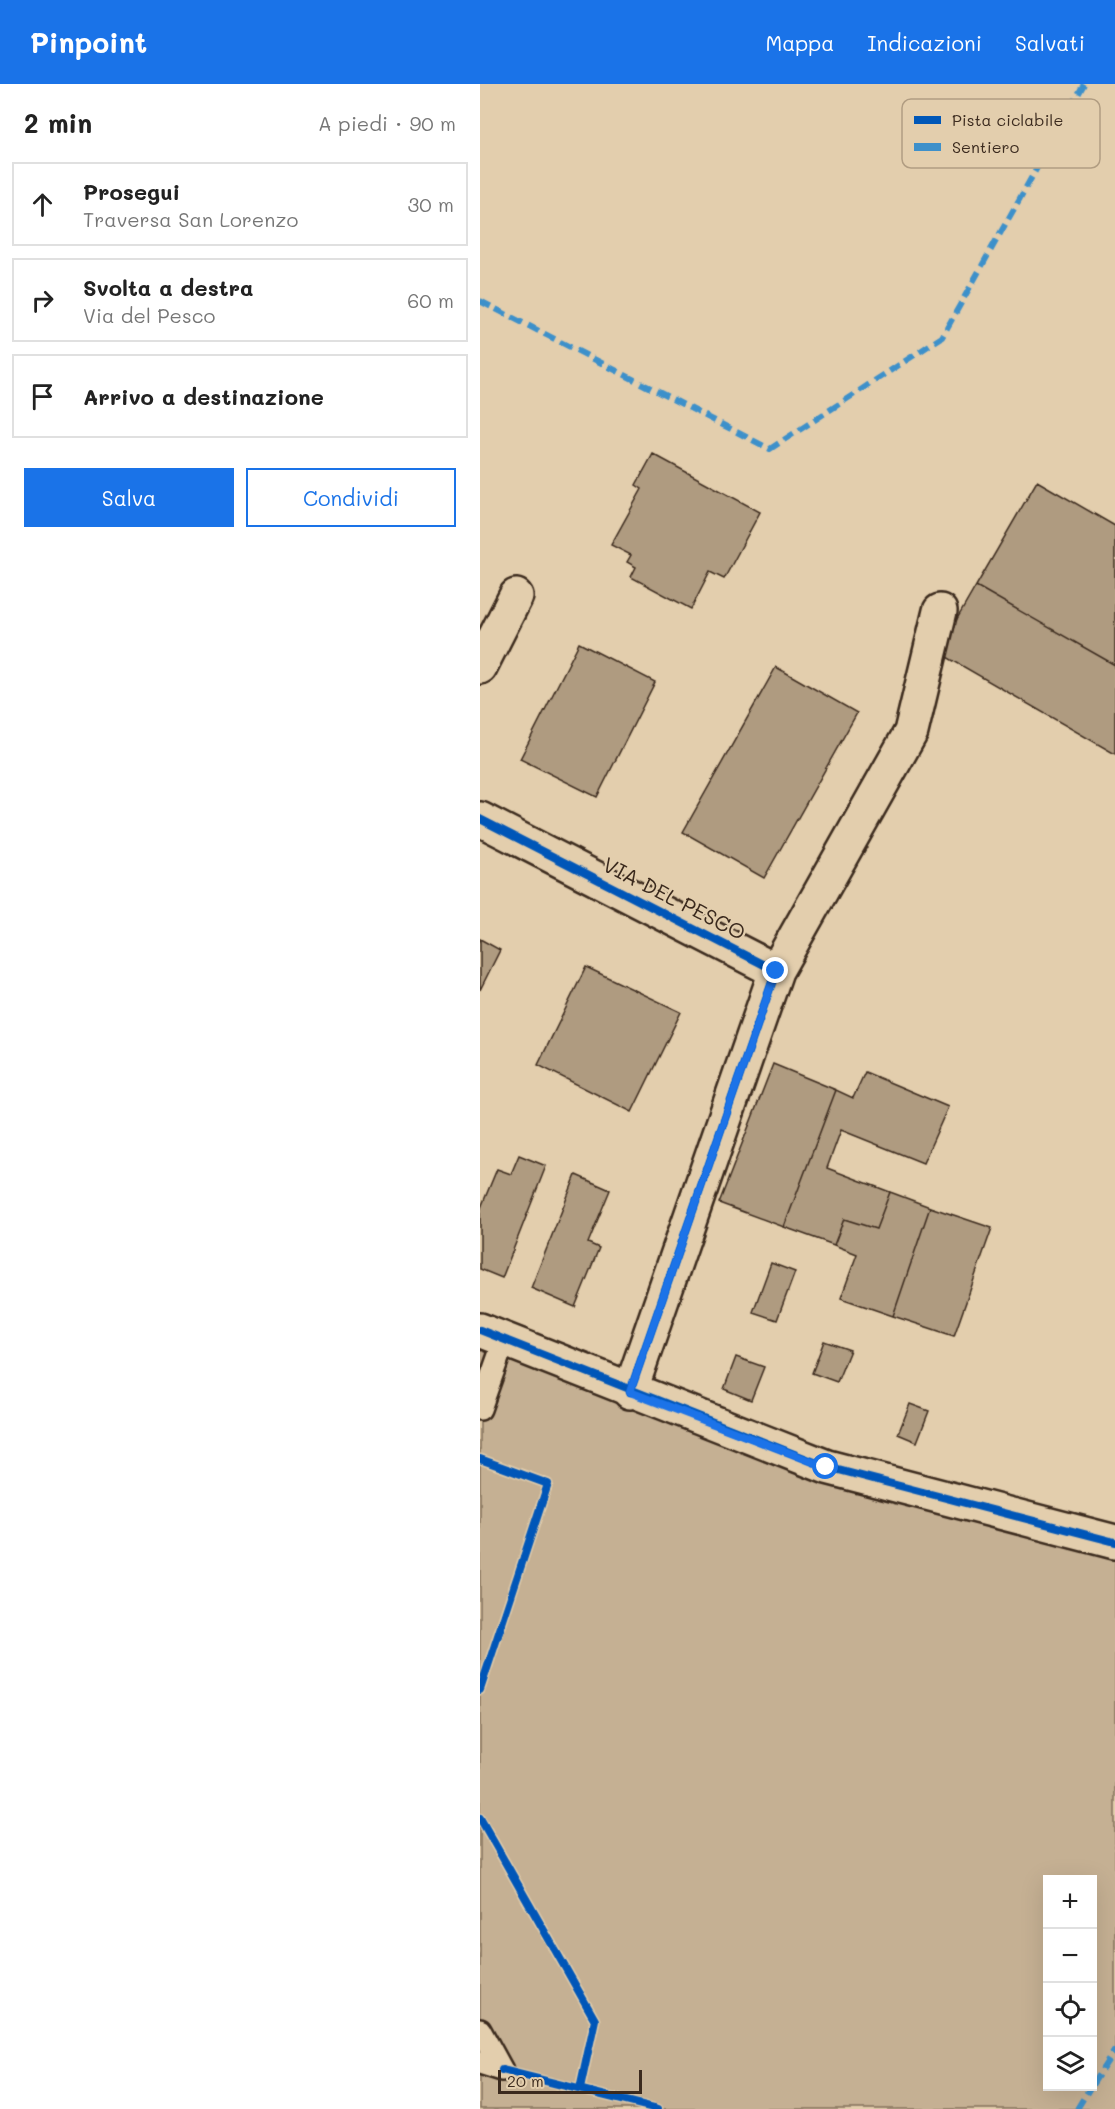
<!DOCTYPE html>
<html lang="it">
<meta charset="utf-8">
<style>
:root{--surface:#fff;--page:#f6f6f6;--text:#222;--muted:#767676;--line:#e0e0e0;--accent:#1a73e8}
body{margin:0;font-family:Mali,sans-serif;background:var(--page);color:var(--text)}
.controls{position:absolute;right:18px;bottom:18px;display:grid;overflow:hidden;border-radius:0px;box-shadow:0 6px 24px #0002}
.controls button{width:54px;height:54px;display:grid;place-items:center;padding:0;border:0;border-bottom:2px solid var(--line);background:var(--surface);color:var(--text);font:30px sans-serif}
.scale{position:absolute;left:18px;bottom:15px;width:144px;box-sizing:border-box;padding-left:6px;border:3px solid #3b2a1e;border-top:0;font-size:16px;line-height:21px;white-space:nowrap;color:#3b2a1e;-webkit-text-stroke:4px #e3cead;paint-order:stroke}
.stop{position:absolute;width:18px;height:18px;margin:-14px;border:4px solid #1a73e8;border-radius:50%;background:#fff}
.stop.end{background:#1a73e8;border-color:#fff;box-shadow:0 2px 6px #0008}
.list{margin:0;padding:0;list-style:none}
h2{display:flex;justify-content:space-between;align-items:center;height:78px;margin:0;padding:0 24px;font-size:26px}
h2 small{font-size:20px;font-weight:400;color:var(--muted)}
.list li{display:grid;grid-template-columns:39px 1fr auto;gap:18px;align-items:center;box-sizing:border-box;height:84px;margin:0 12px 12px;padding:0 12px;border:2px solid var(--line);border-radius:0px}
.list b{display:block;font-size:22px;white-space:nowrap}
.list p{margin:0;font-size:20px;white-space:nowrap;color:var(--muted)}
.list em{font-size:20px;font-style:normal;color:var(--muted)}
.actions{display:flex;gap:12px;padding:18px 24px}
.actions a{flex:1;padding:14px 0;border:2px solid var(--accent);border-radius:0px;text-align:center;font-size:21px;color:var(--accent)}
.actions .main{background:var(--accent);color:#fff}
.icon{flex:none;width:33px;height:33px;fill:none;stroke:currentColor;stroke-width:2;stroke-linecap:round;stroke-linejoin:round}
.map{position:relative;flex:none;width:635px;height:2025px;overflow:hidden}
header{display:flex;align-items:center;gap:36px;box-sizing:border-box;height:84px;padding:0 30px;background:var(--accent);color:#fff}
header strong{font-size:28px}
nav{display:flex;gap:33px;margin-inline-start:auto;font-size:21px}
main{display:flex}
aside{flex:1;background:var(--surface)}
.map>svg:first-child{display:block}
.green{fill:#c5b093;stroke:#806d58;stroke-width:1.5;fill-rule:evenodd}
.building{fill:#af9b80;stroke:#3b2a1e;stroke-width:1.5}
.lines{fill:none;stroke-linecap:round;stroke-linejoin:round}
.service-casing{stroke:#3b2a1e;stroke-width:26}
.minor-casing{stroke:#3b2a1e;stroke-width:38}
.tertiary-casing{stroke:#3b2a1e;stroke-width:38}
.service{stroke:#e3cead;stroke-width:21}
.minor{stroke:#e3cead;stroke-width:33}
.tertiary{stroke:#e3cead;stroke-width:33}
.quiet{stroke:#3e90ca;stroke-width:6;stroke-dasharray:12 6;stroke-linecap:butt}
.cycleway-casing{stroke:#e3cead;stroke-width:11}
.cycleway{stroke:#0057b8;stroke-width:8}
.route{stroke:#1a73e8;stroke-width:8}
.labels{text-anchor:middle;stroke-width:4.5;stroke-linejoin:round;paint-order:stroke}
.street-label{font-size:21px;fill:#3b2a1e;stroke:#e3cead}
.key{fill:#e3cead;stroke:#b19d82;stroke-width:1.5}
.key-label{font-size:16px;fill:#3b2a1e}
</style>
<header>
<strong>Pinpoint</strong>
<nav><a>Mappa</a><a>Indicazioni</a><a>Salvati</a></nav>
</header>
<main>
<aside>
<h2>2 min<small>A piedi · 90 m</small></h2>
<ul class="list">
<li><svg class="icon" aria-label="ahead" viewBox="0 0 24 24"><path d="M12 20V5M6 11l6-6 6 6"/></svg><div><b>Prosegui</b><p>Traversa San Lorenzo</p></div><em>30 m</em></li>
<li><svg class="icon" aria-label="right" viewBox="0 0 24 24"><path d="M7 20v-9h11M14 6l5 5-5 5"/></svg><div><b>Svolta a destra</b><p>Via del Pesco</p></div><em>60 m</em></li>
<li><svg class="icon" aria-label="arrive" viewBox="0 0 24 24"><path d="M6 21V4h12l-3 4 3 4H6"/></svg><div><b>Arrivo a destinazione</b></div></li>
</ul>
<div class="actions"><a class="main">Salva</a><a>Condividi</a></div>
</aside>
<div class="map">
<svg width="635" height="2025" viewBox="0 0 635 2025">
<rect width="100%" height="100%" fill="#e3cead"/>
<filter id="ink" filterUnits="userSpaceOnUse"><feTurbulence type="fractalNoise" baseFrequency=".0167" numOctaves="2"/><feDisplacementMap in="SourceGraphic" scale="12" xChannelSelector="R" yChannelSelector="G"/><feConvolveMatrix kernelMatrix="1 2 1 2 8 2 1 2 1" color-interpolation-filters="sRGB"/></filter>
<g filter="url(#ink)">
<!-- green -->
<path class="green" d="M 0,1252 L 150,1308 L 635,1458 L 635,2025 L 0,2025 ZM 568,1796 L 612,1796 L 612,2002 L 568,2002 Z"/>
<!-- building -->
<path class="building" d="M 173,370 L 280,428 L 244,495 L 230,488 L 211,525 L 151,493 L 156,483 L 147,478 L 151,471 L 131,461 L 162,405 L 156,401 Z
M 557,397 L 635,442 L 635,581 L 496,502 Z
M 496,502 L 635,581 L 635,670 L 458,568 Z
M 99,559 L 175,598 L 117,713 L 40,675 Z
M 296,583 L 377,629 L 284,794 L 203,748 Z
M 0,855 L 20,866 L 0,906 Z
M 106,883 L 201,928 L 152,1028 L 58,981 Z
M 293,980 L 356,1006 L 304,1143 L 239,1119 Z
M 385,988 L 468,1023 L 443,1079 L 361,1046 L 347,1084 L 410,1108 L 396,1145 L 364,1135 L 354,1161 L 304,1143 L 356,1006 L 373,1014 Z
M 39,1071 L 66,1082 L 22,1194 L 0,1185 L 0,1126 L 17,1085 L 31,1090 Z
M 96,1091 L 130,1106 L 108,1159 L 119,1164 L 95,1223 L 51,1204 Z
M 410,1108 L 450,1123 L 413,1232 L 361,1214 L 377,1170 L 354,1161 L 364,1135 L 396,1145 Z
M 450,1123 L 512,1144 L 474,1252 L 413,1232 Z
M 291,1179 L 315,1188 L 297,1236 L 273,1228 Z
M 344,1257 L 370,1266 L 357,1298 L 332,1289 Z
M 256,1273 L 284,1283 L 271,1316 L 244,1305 Z
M 430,1320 L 449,1327 L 437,1358 L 418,1350 Z"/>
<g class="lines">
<defs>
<path id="service" d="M 0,1325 L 24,1257
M 0,1946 L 22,1986 L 0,1979"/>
<path id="minor" d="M 0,583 L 36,512
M 0,735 L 296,887 L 150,1308
M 296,887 L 431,648 L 460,527"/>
<path id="tertiary" d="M 0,1246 L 347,1383 L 635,1458"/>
</defs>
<!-- service casing -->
<use href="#service" class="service-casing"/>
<!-- minor casing -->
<use href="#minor" class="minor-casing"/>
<!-- tertiary casing -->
<use href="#tertiary" class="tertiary-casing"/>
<!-- service -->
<use href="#service" class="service"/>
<!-- minor -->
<use href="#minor" class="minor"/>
<!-- tertiary -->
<use href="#tertiary" class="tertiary"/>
<!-- quiet -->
<path class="quiet" d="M 0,217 L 290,365 L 462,253 L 604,0
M 612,2001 L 635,1966
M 597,2025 L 611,2002"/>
<defs>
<path id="cycleway" d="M 0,735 L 296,887 L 150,1308
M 0,1246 L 347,1383 L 635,1458
M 0,1375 L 68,1400 L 0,1606
M 0,1734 L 115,1936 L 100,2005
M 22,1986 L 178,2025"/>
</defs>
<!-- cycleway casing -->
<use href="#cycleway" class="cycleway-casing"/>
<!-- cycleway -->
<use href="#cycleway" class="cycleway"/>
</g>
</g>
<g class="lines" filter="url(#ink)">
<!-- route -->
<path class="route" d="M 296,887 L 150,1308 L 346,1383"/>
</g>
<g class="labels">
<!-- street labels -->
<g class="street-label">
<text transform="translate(194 815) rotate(27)" y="7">VIA DEL PESCO</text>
</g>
</g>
<!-- legend -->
<rect x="422" y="15" width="198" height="69" rx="9" class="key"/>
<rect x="434" y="32" width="27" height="8" fill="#0057b8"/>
<rect x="434" y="59" width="27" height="8" fill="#3e90ca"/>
<g class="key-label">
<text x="472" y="42">Pista ciclabile</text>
<text x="472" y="69">Sentiero</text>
</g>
</svg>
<div class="controls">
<button>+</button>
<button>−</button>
<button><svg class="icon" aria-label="locate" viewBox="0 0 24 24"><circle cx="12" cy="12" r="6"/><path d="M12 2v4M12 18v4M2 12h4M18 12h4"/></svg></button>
<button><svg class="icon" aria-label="layers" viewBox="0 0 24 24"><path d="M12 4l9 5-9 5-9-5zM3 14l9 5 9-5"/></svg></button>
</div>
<div class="scale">20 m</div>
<div class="stop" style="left:346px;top:1383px"></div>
<div class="stop end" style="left:296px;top:887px"></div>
</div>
</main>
